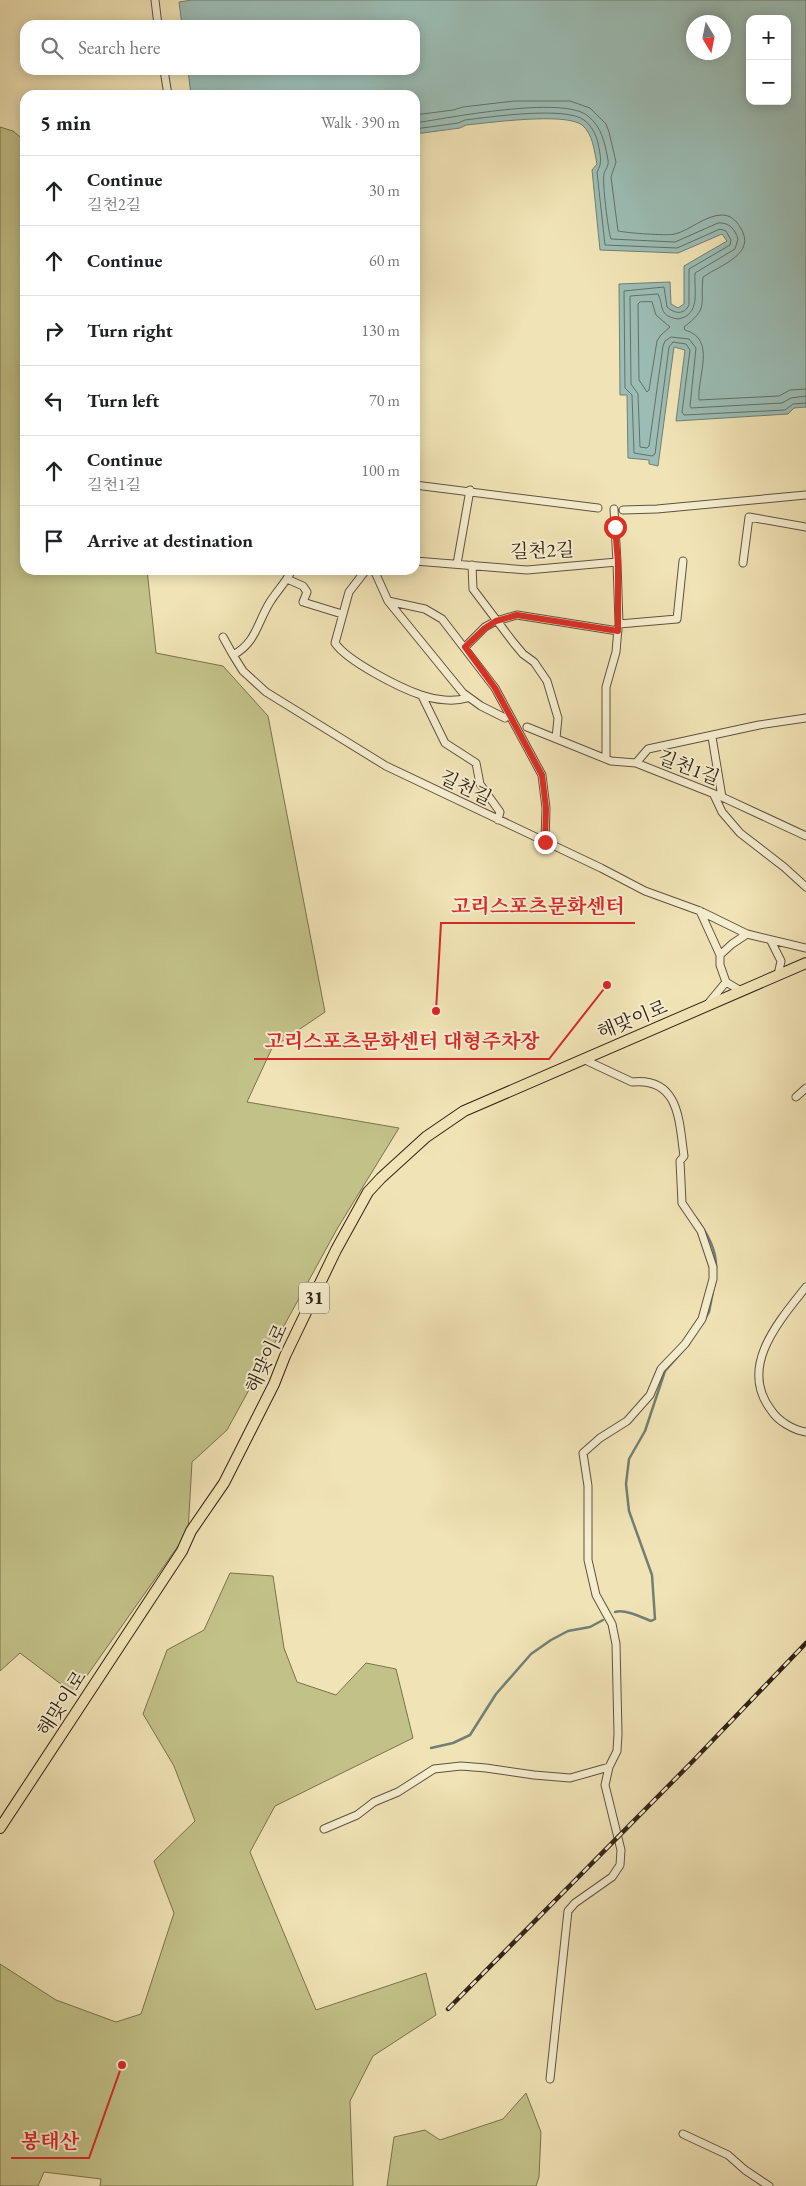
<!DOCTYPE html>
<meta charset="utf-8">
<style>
:root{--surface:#fff;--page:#f6f6f6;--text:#202124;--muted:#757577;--line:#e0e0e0}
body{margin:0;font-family:"EB Garamond","Noto Serif KR",serif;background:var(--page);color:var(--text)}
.controls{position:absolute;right:15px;top:15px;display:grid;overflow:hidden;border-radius:10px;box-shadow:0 2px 12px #0003}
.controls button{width:45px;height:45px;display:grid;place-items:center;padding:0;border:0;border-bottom:1px solid var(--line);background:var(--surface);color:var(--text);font:25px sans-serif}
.compass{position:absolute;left:686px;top:15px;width:45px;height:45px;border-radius:50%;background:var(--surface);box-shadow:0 2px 12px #0003;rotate:170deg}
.stop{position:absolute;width:15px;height:15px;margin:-11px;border:4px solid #d93025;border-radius:50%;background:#fff}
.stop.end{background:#d93025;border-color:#fff;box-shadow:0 1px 5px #0008}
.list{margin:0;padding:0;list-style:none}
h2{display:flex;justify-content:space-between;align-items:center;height:65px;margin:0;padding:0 20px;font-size:21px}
h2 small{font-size:16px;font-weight:400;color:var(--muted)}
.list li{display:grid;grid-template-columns:32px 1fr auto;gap:15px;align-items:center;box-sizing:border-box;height:70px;padding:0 20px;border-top:1px solid var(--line)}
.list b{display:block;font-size:19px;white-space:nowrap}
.list p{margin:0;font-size:16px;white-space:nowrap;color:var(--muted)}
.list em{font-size:16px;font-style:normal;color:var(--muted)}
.icon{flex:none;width:28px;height:28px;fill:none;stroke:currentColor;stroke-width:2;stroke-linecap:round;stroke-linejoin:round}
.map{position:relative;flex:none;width:806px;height:2186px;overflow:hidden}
.search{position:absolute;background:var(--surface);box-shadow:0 2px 12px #0003;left:20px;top:20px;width:400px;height:55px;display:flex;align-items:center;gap:12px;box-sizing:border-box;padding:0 18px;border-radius:15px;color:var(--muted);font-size:19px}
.panel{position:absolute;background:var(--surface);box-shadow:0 2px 12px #0003;left:20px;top:90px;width:400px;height:485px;border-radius:15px}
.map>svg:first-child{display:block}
.green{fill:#c2c188;stroke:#7a724e}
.water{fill:#9cbdb5;stroke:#717f75;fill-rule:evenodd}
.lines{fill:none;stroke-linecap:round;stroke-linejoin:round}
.shore{stroke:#667065;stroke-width:1}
.stream{stroke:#717f75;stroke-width:2.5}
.minor-casing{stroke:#61523d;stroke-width:9}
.primary-casing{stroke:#312215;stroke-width:12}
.minor{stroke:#f5edcf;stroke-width:7}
.primary{stroke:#f0e3b5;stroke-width:10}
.rail-casing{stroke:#312215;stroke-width:4.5}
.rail{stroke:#f5edcf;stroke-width:2.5;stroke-dasharray:8;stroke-linecap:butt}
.route{stroke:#d93025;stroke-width:6}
.labels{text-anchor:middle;stroke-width:4;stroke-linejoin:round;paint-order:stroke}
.shield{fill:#f5edcf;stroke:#6c5f4d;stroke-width:1}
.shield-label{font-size:18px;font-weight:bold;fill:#312215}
.street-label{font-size:19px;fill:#312215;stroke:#f5edcf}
.leader{fill:none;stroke:#d62828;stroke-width:2}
.callout-dot{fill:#d62828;stroke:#f5edcf;stroke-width:2}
.callout-label{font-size:20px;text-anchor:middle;font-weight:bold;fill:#d62828;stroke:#f5edcf;stroke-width:4;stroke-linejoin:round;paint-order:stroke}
</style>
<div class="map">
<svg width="806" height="2186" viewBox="0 0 806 2186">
<rect width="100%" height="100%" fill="#f0e3b5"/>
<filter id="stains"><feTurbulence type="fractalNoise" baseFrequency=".004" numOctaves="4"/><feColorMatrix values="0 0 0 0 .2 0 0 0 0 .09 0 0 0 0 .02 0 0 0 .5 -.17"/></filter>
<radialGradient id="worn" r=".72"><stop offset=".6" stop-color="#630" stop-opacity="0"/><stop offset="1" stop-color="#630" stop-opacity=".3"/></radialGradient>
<!-- green -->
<path class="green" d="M 0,127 L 13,131 L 25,141 L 25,570 L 147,570 L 156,653 L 223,666 L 268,716 L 325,1012 L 272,1048 L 247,1102 L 399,1128 L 337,1229 L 227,1430 L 192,1462 L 188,1532 L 74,1694 L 20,1653 L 0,1671 Z
M 230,1573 L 273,1576 L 284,1648 L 297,1682 L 336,1695 L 366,1663 L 396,1669 L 413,1738 L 275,1806 L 250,1852 L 316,2010 L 426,1973 L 436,2015 L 373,2056 L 350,2101 L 353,2186 L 100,2186 L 101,2179 L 44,2172 L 38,2186 L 0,2186 L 0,1964 L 56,2000 L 116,2022 L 141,2014 L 174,1913 L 154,1861 L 195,1821 L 174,1766 L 143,1714 L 167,1650 L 204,1630 Z
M 526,2093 L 541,2132 L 539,2177 L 536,2186 L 387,2186 L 394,2137 L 425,2130 L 440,2140 L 503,2119 Z"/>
<!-- water -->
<path class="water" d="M 192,0 L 806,0 L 806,407 L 794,408 L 788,414 L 676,421 L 685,350 L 674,347 L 658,466 L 649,464 L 649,460 L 628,458 L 627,395 L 620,395 L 619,284 L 670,282 L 671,304 L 678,308 L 684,304 L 684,266 L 727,241 L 722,234 L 678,253 L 600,250 L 592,170 L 597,164 C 594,150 593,134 582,125 C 565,112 488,123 466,125 L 460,128 L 415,134 L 415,95 L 191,95 L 188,70 L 415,70 L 415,25 L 182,25 L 179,2 ZM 750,19 L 787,19 L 787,101 L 750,101 ZM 694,22 L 724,22 L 724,52 L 694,52 Z"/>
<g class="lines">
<!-- shore -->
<path class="shore" d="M 415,115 L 453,110 L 463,107 L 514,101 L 570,101 L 590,108 L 606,124 L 609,132 L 616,162 L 611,177 L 618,231 C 628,233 666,236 675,234 C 690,230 706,215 722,215 C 730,215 736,220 740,227 C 758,254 720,265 703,277 C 700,305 709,308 684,327 L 685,330 C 717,339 697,376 699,400 L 779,396 L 790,390 L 806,389
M 415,123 C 449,118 563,95 588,116 C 602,127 605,144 608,160 C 609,167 605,169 604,174 C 602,181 608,231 611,239 L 675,242 L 718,223 C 729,222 735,229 738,239 L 735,249 L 695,273 C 694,291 701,315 678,319 C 658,316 664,306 658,294 L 630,296 L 631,384 L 638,394 L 640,447 L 647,448 L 649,446 L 663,346 L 665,341 L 671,337 L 689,339 L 696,348 L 690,406 L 691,408 L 782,403 L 791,398 L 806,396
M 415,129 L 458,123 L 465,120 C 490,117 565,106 584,120 C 592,126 596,135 598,143 C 600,155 603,162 597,172 L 605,245 L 677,248 L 720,229 L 726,231 L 731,240 L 730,245 L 689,269 L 689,305 C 684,315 675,314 667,307 L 664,287 L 624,291 L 625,388 L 632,395 L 634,453 L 652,456 L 655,454 L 669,347 L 673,342 L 686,344 L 690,350 L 682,412 L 684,415 L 785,410 L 793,404 L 806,403
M 652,302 L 656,315 L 670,327 L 661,335 L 657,341 L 649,390 L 647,392 L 639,380 L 638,304 L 640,302 Z"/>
<!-- stream -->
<path class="stream" d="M 695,1217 C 706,1231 717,1249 716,1268
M 705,1319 L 709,1312 L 715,1281
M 615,1612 C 625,1609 641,1617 651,1621 L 655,1619 L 652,1575 L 629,1511 L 626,1484 L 629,1459 L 645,1431 L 665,1371 L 689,1344
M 431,1748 L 453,1743 L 470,1735 L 496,1694 L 531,1654 L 551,1640 L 568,1631 L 590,1627 L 603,1620"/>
<defs>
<path id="minor" d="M 155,0 L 158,25
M 164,70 L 168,95
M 415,485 L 598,508
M 623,510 L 657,509 L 806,495
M 415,561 L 527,570 L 617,562 L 614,509
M 617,562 L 619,624 L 677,619 L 683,561
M 743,563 L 749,517 L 806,527
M 457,564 L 470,490
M 472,565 L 473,589 L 513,642 L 523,654 L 534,662 L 547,681 L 558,718 L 556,738
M 292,570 C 286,582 277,591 270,602 C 257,623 256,643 233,655 L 243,671 L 266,692 L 386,766 L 601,868 L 645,891 L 700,911 L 747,934 L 806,948
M 366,570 L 349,592 L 335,643 C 347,661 400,688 421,695 C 435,700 454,702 467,698
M 374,570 L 388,601 L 463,693 L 481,706 L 505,718
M 287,579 L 303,586 L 307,592 L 303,602 L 342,614
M 388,601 L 425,609 L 442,619 L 495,688 L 542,775 L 546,808 L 545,842
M 223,637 L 233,655
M 465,647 L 485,627 L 496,621 L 517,615 L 618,631
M 422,696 L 445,743 L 476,763 L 480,784 L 500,812 L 498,820
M 527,727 L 611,761 L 636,763 L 722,797 L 806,836
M 712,737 L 722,797
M 606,759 L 606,687 L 616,652 L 618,628
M 636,763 L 648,749 L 759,725 L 806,718
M 714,795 L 722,812 L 740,833 L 784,867 L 806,887
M 700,911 L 720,955 L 720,965 L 726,982 L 741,991
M 771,941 L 781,961 L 778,975
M 720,955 L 732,944 L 747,934
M 707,1005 L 726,982
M 796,1097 L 806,1088
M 806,1287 C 779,1321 738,1367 771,1410 C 778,1421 793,1430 806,1432
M 324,1829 L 357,1815 L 374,1802 L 398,1792 L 434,1769 L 461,1766 L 486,1768 L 534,1775 L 570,1778 L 609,1767
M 550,2079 L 568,1911 L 575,1903 L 612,1877 L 620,1865 L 621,1850 L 605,1785 L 609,1767 L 617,1751 L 618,1734 L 616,1644 L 612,1624 L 596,1595 L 588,1560 L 588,1486 L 583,1453 L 600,1438 L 627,1421 L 650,1395 L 661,1369 L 685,1344 L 702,1319 L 713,1279 L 713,1267 L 701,1231 L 682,1203 L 680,1161 L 684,1156 C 679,1122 680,1077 632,1082 L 583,1059
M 683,2134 L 728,2155 L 745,2170 L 769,2186"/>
<path id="primary" d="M 0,1828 L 182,1551 L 191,1531 L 224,1483 L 274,1384 L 285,1356 L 336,1250 L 368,1192 L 381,1178 L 426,1137 L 464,1111 L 806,963"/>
</defs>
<!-- minor casing -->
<use href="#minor" class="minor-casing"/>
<!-- primary casing -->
<use href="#primary" class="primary-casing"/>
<!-- minor -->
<use href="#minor" class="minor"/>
<!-- primary -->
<use href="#primary" class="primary"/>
<defs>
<path id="rail" d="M 448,2009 L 692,1762 L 806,1643"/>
</defs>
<!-- rail casing -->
<use href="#rail" class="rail-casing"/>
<!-- rail -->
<use href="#rail" class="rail"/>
</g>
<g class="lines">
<!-- route -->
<path class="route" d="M 545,842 L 546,808 L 542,775 L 495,688 L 465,647 L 485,628 L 496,621 L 517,615 L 618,631 L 618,562 L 615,527"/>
</g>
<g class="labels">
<!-- shield labels -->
<rect class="shield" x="299" y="1282.5" width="30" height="31" rx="4"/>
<g class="shield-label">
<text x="314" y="1304">31</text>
</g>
<!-- street labels -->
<g class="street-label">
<text transform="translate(542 550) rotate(-2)" y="7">길천2길</text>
<text transform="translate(689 767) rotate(21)" y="7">길천1길</text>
<text transform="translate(466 787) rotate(26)" y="7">길천길</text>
<text transform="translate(632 1019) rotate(-22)" y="7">해맞이로</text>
<text transform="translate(266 1358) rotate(-65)" y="7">해맞이로</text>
<text transform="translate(61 1703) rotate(-57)" y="7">해맞이로</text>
</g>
</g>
<!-- callouts -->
<path class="leader" d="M436 1011L441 923H635M607 985L549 1059H254M122 2065L89 2158H11"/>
<g class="callout-dot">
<circle cx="436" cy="1011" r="5"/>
<circle cx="607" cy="985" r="5"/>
<circle cx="122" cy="2065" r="5"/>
</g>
<g class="callout-label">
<text x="538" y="913">고리스포츠문화센터</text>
<text x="402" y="1048">고리스포츠문화센터 대형주차장</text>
<text x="50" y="2148">봉태산</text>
</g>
<rect width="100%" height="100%" filter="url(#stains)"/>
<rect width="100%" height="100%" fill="url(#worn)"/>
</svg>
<div class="controls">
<button>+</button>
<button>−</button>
</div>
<svg class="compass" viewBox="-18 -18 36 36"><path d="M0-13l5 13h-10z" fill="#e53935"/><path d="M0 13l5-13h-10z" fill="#757577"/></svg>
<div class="stop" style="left:615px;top:527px"></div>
<div class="stop end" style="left:545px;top:842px"></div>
<div class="search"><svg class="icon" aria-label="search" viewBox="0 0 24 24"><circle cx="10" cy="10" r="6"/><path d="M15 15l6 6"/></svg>Search here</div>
<section class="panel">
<h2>5 min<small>Walk · 390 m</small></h2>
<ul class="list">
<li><svg class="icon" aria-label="ahead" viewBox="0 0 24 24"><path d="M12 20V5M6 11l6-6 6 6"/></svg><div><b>Continue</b><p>길천2길</p></div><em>30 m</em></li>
<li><svg class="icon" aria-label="ahead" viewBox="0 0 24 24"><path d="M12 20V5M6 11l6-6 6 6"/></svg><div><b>Continue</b></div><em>60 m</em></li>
<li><svg class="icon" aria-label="right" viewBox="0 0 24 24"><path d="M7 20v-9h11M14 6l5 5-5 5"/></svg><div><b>Turn right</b></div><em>130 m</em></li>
<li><svg class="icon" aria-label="left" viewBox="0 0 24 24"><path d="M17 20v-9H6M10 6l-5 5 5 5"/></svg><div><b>Turn left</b></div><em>70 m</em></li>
<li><svg class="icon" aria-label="ahead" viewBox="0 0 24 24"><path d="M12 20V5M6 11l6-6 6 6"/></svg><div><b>Continue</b><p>길천1길</p></div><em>100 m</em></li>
<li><svg class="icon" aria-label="arrive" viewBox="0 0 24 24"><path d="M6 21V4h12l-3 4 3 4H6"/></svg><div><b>Arrive at destination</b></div></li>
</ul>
</section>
</div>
